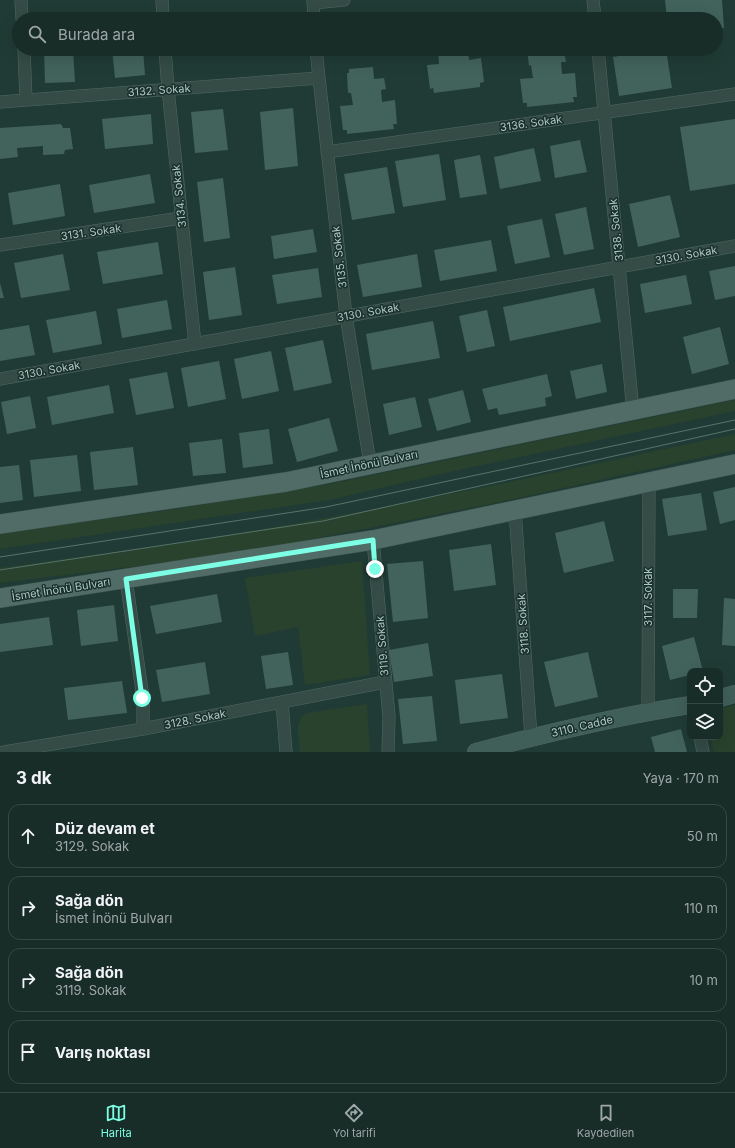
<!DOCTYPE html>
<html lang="tr">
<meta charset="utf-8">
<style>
:root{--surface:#182c28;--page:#253834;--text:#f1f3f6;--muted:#9fa7a8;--line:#364845;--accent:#7cffe5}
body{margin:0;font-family:Inter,sans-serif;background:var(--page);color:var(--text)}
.controls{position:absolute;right:12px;bottom:12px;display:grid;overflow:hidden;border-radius:8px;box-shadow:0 4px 16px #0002}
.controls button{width:36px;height:36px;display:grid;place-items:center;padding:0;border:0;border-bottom:1px solid var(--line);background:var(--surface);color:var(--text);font:20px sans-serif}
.stop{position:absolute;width:12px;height:12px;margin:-9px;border:3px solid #7cffe5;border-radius:50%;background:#fff}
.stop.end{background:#7cffe5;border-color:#fff;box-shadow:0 1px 4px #0008}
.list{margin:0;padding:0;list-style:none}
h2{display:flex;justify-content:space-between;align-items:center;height:52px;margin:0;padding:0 16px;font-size:17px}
h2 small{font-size:13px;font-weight:400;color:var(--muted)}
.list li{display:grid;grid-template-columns:26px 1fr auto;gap:12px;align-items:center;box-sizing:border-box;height:64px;margin:0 8px 8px;padding:0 8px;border:1px solid var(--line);border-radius:12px}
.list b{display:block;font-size:15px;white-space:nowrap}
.list p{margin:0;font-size:13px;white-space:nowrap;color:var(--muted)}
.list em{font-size:13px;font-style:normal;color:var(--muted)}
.icon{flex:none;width:22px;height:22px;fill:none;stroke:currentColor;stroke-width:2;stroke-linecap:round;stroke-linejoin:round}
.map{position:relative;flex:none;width:735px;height:752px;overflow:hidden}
.search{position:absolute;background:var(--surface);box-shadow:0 4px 16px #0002;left:12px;right:12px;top:12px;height:44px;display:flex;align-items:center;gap:10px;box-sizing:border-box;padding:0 14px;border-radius:22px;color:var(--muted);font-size:15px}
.sheet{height:340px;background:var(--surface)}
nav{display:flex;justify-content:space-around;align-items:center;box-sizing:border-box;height:56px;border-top:1px solid var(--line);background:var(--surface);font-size:11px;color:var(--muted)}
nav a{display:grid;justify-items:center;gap:2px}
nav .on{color:var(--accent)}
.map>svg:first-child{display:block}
.green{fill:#28422d}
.building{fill:#42635c}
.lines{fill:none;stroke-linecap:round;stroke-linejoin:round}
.street-casing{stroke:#516964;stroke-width:13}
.secondary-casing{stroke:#516964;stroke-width:18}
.primary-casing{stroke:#405853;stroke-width:20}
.street{stroke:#344b46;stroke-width:12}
.secondary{stroke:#415f59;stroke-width:17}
.primary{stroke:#516c66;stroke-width:19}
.tram{stroke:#55736c;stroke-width:1}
.route{stroke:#7cffe5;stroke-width:5}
.labels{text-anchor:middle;stroke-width:3;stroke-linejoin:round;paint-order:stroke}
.street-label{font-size:11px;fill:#aec8c3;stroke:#19302b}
</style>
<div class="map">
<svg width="735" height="752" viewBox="0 0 735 752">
<rect width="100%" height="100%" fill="#203b35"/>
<!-- green -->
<path class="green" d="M 735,400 L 735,411 L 454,471 L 329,500 L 0,549 L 0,533 L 163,511 L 325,485 Z
M 735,434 L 735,450 L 495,503 L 262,549 L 178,561 L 0,583 L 0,568 L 213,538 L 369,510 L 510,482 Z
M 362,561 L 370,675 L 305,685 L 298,627 L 255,636 L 245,578 Z
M 367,704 L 370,752 L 300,752 C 299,737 293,723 306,713 Z
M 735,705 L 735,752 L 714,752 L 710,737 L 720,737 L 720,708 Z"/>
<!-- building -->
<path class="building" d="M 665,0 L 722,0 L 724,28 L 716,29 L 716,19 L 667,19 Z
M 140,12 L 141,19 L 110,19 L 110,15 Z
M 44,49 L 73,49 L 75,82 L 45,83 Z
M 112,49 L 143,49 L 145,75 L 115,78 Z
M 435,49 L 468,49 L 469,60 L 481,58 L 484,82 L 480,83 L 480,87 L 434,93 L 433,88 L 430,89 L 427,65 L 439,64 L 438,50 L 435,51 Z
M 527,49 L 554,49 L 554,52 L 564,51 L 566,62 L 561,62 L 562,74 L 575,73 L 577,97 L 573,97 L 574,102 L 527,107 L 527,103 L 523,103 L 520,79 L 533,78 L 531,65 L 529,66 Z
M 661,49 L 666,49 L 672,88 L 619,96 L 613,57 Z
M 373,67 L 374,79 L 384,78 L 386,89 L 381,90 L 382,102 L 395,100 L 397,124 L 393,124 L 394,129 L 347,134 L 347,130 L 343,130 L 340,106 L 353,105 L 351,93 L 348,93 L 347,73 L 349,73 L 349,69 Z
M 293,108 L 298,166 L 265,170 L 260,112 Z
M 223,109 L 228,150 L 195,153 L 191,112 Z
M 151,114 L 153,144 L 105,149 L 102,119 Z
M 735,119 L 735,184 L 690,191 L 680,127 Z
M 61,124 L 63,128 L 70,128 L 73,149 L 65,150 L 64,154 L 43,155 L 43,146 L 17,148 L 18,157 L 0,159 L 0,128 Z
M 580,140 L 587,172 L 555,178 L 550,146 Z
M 534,148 L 541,181 L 500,189 L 494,157 Z
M 439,154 L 446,200 L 403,207 L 395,161 Z
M 480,155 L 487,194 L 460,198 L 454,160 Z
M 387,167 L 395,213 L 352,220 L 344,174 Z
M 150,174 L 155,203 L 94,213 L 89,185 Z
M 223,178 L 230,238 L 204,242 L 197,182 Z
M 60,184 L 65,216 L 13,225 L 8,193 Z
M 670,195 L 680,237 L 638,247 L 629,204 Z
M 586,207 L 594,249 L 564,255 L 555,214 Z
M 542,219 L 550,257 L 515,264 L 507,226 Z
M 313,229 L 317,252 L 274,259 L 271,236 Z
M 491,240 L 497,271 L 440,281 L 434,250 Z
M 158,242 L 163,274 L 103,284 L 97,252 Z
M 63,254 L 70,290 L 21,298 L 14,263 Z
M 417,254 L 422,287 L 363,297 L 357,265 Z
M 735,266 L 735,296 L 715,300 L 709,271 Z
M 235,267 L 242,315 L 209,320 L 203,272 Z
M 318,268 L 322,297 L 277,304 L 272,275 Z
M 686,275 L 692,304 L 645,313 L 640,284 Z
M 0,283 L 4,298 L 0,298 Z
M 594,288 L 601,322 L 510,341 L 503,307 Z
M 167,300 L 172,329 L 122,338 L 117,309 Z
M 487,310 L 495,346 L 467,352 L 459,316 Z
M 96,311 L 102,344 L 53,353 L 46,320 Z
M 433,321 L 440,358 L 372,370 L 366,334 Z
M 29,325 L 35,355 L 0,361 L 0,330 Z
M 720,327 L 729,364 L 692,374 L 683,337 Z
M 323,340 L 332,383 L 294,391 L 285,348 Z
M 271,351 L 279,391 L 242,399 L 234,359 Z
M 219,361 L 226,399 L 188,407 L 181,368 Z
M 602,364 L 607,392 L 576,399 L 570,371 Z
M 167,372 L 174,408 L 136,415 L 129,379 Z
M 547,374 L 552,396 L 545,398 L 546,406 L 499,415 L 497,408 L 488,410 L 482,389 Z
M 109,385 L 114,413 L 52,425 L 47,397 Z
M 463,390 L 471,422 L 437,431 L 428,399 Z
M 30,396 L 36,428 L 7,434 L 1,402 Z
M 415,397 L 422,427 L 389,435 L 383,404 Z
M 329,418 L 338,451 L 297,462 L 288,429 Z
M 269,429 L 273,464 L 243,468 L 239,433 Z
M 222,439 L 226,473 L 193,476 L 189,443 Z
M 133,447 L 138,485 L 94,490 L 90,452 Z
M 77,455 L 81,491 L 34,497 L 30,460 Z
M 19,465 L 23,500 L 0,503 L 0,467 Z
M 735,487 L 735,520 L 720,524 L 713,492 Z
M 701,493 L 707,530 L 668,536 L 662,499 Z
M 604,521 L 614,561 L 564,573 L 555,533 Z
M 491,544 L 496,585 L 454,591 L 449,550 Z
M 423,561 L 428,618 L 393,622 L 387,564 Z
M 673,589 L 698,589 L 697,618 L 673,618 Z
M 217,594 L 222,622 L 156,634 L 150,606 Z
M 724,598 L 735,599 L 735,646 L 722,645 Z
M 114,605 L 118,641 L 81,646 L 77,610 Z
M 49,617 L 53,645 L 0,652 L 0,624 Z
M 694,637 L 703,671 L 690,671 L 690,675 L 670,680 L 662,646 Z
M 428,643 L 433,676 L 394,682 L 389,650 Z
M 288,652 L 293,685 L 266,689 L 261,656 Z
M 588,652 L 598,697 L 555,707 L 544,662 Z
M 205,662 L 210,694 L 162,702 L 156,670 Z
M 502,674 L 508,718 L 460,724 L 455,680 Z
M 122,681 L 127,713 L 68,720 L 64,688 Z
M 432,696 L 437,741 L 403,744 L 398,699 Z
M 681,729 L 687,752 L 655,752 L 651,737 Z"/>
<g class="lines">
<defs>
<path id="street" d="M 21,0 L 22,19
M 162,0 L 163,19
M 313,0 L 314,19
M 593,0 L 595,19
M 313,3 L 344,0
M 24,49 L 26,100
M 165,49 L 168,89 L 195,344
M 316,49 L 319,78 L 346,316 L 370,463
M 598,49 L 633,411
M 0,102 L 319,78
M 327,152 L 735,94
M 0,245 L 181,218
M 0,379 L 735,246
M 515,510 L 531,737
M 373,540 L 389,717 L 388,752
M 126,579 L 143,698 L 143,729
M 282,702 L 286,752
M 648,711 L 649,483
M 700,737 L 703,752
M 4,752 L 143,729 L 385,682"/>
<path id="secondary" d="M 720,698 L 735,694
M 476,752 C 547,733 618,716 690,705"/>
<path id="primary" d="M 0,524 L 286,482 L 735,389
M 0,598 L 373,540 L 735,464"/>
</defs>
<!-- street casing -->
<use href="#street" class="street-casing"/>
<!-- secondary casing -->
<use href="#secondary" class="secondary-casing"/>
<!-- primary casing -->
<use href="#primary" class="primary-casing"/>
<!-- street -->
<use href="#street" class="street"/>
<!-- secondary -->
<use href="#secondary" class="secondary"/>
<!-- primary -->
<use href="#primary" class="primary"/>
<!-- tram -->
<path class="tram" d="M 0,557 L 326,507 L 735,420
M 0,570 L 323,521 L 735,429"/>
</g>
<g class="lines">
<!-- route -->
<path class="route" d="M 142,698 L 126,579 L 373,540 L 375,569"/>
</g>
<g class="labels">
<!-- street labels -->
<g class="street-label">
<text transform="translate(159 90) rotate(-4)" y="4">3132. Sokak</text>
<text transform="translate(531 123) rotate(-8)" y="4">3136. Sokak</text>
<text transform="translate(179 196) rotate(-96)" y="4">3134. Sokak</text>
<text transform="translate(616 230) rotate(-96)" y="4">3138. Sokak</text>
<text transform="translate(91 232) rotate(-8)" y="4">3131. Sokak</text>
<text transform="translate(686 255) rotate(-10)" y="4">3130. Sokak</text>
<text transform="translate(339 257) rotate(-97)" y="4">3135. Sokak</text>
<text transform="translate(368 312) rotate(-10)" y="4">3130. Sokak</text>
<text transform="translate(49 370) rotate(-10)" y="4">3130. Sokak</text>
<text transform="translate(369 464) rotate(-12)" y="4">İsmet İnönü Bulvarı</text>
<text transform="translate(61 589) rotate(-9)" y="4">İsmet İnönü Bulvarı</text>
<text transform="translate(648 597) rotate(-90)" y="4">3117. Sokak</text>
<text transform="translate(523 624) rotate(-94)" y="4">3118. Sokak</text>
<text transform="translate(382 646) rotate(-95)" y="4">3119. Sokak</text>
<text transform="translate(195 719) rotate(-11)" y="4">3128. Sokak</text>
<text transform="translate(582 726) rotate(-13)" y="4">3110. Cadde</text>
</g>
</g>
</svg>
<div class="controls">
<button><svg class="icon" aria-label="locate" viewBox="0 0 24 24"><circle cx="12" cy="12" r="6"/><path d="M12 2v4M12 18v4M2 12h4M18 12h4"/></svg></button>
<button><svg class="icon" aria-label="layers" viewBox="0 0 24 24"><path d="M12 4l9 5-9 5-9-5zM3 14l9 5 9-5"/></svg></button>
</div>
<div class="stop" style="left:142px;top:698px"></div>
<div class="stop end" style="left:375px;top:569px"></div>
<div class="search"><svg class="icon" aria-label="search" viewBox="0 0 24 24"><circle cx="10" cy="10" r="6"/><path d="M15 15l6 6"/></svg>Burada ara</div>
</div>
<section class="sheet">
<h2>3 dk<small>Yaya · 170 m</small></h2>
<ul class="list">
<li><svg class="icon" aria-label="ahead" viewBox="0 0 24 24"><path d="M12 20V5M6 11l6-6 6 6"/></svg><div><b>Düz devam et</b><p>3129. Sokak</p></div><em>50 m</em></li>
<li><svg class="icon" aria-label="right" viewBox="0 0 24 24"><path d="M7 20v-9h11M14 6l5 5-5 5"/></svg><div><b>Sağa dön</b><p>İsmet İnönü Bulvarı</p></div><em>110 m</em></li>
<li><svg class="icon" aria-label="right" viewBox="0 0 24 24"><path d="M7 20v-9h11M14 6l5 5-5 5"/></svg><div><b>Sağa dön</b><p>3119. Sokak</p></div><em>10 m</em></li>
<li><svg class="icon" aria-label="arrive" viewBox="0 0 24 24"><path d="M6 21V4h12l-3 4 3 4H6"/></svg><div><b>Varış noktası</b></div></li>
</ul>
</section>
<nav>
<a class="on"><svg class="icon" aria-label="map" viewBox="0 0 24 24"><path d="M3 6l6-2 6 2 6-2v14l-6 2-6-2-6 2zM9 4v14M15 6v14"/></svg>Harita</a>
<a><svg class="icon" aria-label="directions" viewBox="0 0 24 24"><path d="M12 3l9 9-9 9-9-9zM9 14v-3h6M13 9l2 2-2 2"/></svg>Yol tarifi</a>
<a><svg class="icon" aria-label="saved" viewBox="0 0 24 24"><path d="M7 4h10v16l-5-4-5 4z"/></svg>Kaydedilen</a>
</nav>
